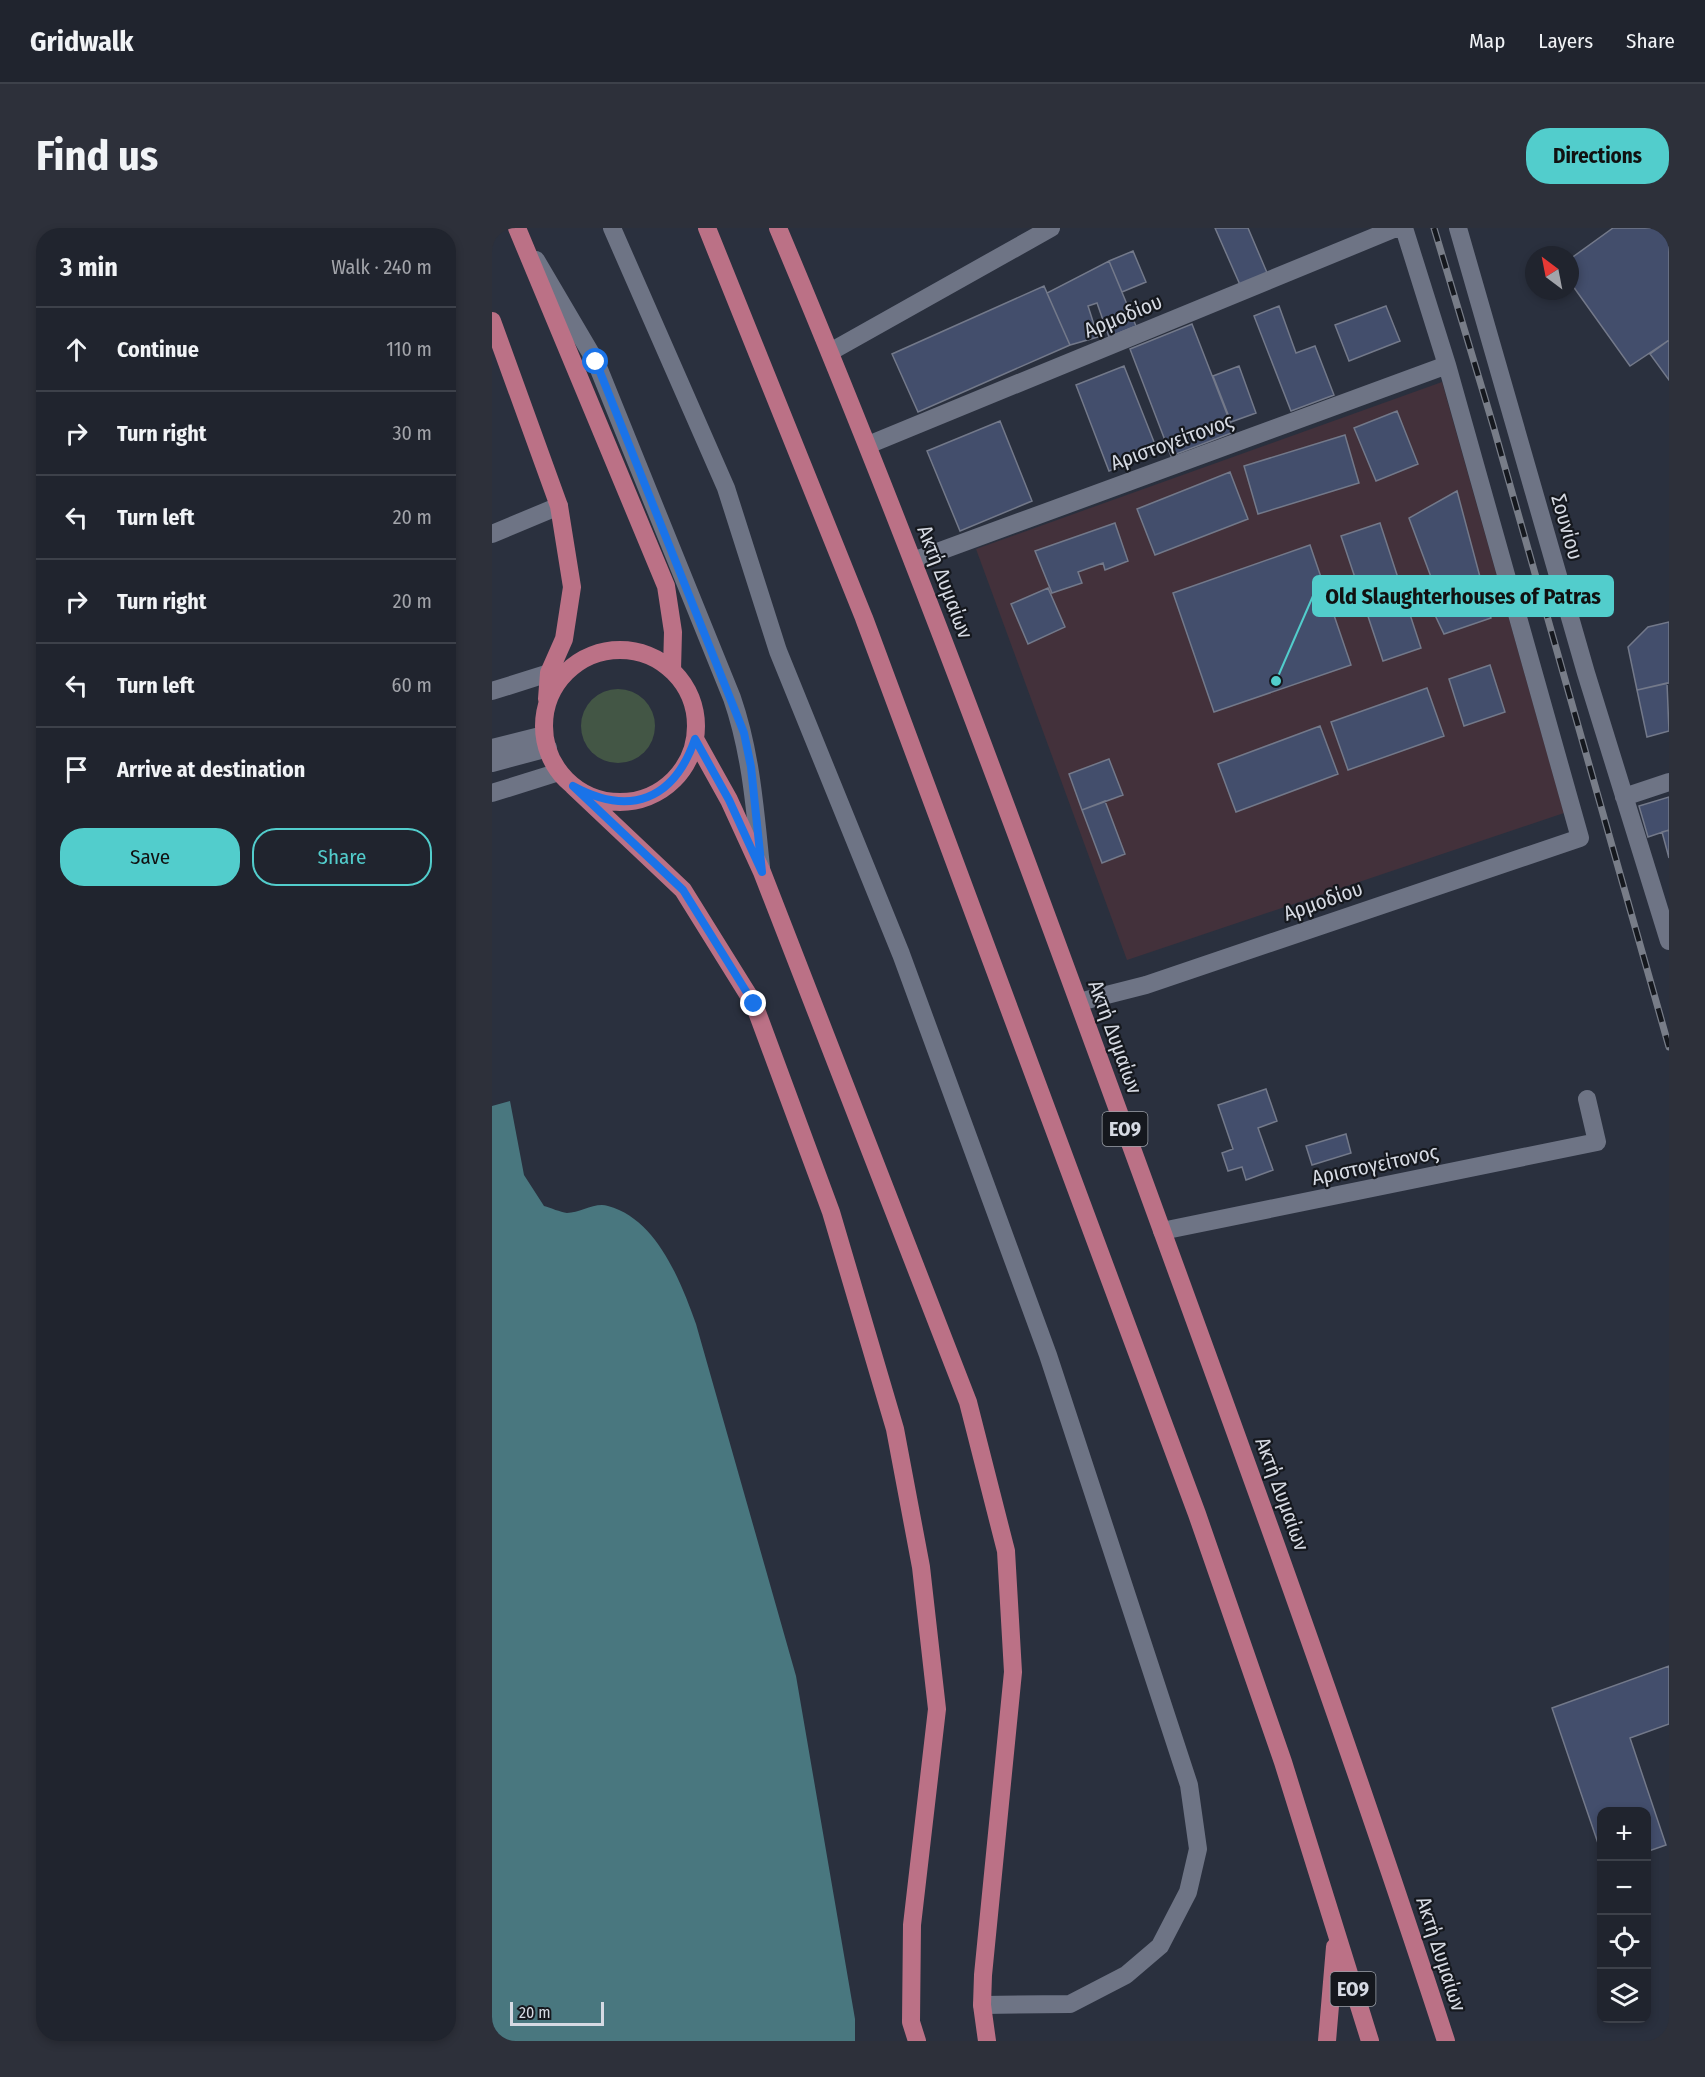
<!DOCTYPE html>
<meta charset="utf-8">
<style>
:root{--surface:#20242e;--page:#2d303a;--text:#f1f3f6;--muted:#a2a4aa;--line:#3d414a;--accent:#52cdcc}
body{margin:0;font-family:"Fira Sans Condensed",sans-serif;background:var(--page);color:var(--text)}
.controls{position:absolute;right:18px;bottom:18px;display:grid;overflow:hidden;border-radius:12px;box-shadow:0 3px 9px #0003}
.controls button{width:54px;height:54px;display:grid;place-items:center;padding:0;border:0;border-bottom:2px solid var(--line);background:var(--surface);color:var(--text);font:30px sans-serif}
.compass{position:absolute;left:1033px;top:18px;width:54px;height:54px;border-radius:50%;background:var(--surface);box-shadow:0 3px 9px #0003;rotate:328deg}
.scale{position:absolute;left:18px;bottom:15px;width:94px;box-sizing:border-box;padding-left:6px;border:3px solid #d6dae3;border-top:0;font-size:16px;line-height:21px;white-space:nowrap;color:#d6dae3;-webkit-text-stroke:4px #15181e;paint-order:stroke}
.stop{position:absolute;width:18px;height:18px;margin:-14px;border:4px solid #1a73e8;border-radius:50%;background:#fff}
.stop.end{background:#1a73e8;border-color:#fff;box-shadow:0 2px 6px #0008}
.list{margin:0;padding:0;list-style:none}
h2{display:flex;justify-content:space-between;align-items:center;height:78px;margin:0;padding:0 24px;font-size:26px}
h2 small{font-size:20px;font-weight:400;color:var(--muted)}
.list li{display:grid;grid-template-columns:39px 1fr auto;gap:18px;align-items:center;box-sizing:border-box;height:84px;padding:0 24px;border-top:2px solid var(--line)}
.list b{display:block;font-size:22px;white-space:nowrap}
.list em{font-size:20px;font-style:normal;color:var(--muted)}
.actions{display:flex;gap:12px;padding:18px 24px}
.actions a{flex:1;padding:14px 0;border:2px solid var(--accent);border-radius:24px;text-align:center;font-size:21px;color:var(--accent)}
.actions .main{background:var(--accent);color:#111}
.icon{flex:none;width:33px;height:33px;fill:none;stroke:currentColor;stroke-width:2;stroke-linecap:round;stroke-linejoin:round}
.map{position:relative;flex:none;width:1177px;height:1813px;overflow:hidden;border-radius:24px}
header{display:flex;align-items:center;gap:36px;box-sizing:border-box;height:84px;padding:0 30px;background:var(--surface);border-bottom:2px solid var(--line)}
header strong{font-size:28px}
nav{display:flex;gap:33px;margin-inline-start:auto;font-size:21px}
.intro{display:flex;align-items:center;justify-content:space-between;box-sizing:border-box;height:144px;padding:0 36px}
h1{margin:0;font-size:42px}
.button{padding:15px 27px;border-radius:24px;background:var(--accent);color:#111;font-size:21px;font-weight:700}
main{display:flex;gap:36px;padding:0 36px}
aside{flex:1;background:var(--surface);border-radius:24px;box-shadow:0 3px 9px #0003}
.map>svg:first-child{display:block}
.commercial{fill:#43313b}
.green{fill:#435645}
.water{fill:#49777f}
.building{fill:#434e6c;stroke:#73798a;stroke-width:1.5}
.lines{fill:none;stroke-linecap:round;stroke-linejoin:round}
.minor{stroke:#6e7485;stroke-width:18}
.major{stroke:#bb7186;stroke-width:18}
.rail-casing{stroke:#787d88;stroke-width:7}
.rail{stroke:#15181e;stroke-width:4.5;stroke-dasharray:14;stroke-linecap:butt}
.route{stroke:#1a73e8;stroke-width:8}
.labels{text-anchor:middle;stroke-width:4.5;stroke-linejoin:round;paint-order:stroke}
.shield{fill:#15181e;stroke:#9ca0a8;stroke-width:1.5}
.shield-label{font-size:20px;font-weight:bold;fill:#d6dae3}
.street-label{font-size:21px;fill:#d6dae3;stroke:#15181e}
.leader{fill:none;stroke:#52cdcc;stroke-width:2}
.callout-dot{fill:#52cdcc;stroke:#15181e;stroke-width:2}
.callout{fill:#52cdcc;stroke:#52cdcc;stroke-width:2}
.callout-label{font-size:22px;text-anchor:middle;font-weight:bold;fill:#111}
</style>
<header>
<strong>Gridwalk</strong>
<nav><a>Map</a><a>Layers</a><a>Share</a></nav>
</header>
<div class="intro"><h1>Find us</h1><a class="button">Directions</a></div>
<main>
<aside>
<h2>3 min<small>Walk · 240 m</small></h2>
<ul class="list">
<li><svg class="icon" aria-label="ahead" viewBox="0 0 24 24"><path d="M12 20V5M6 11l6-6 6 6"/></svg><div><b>Continue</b></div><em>110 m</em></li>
<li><svg class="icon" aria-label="right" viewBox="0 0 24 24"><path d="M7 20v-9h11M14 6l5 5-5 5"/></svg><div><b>Turn right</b></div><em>30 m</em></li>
<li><svg class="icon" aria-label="left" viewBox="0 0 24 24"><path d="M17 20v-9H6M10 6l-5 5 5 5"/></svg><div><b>Turn left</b></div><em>20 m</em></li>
<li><svg class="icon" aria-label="right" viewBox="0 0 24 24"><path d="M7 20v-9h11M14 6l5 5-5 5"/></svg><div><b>Turn right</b></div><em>20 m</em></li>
<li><svg class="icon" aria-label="left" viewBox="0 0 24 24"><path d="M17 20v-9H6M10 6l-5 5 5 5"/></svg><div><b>Turn left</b></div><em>60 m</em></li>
<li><svg class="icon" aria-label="arrive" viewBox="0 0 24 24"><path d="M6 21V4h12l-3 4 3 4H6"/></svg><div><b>Arrive at destination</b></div></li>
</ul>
<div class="actions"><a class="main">Save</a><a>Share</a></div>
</aside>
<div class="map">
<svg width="1177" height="1813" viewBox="0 0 1177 1813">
<rect width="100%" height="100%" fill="#2a303e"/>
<!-- commercial -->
<path class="commercial" d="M 950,154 L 1072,585 L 635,732 L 484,321 Z"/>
<!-- green -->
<path class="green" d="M89 498a37 37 0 1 1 74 0a37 37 0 1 1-74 0Z"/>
<!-- water -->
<path class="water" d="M 18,873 L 32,947 L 52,978 C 59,980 68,984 75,985 C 88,985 103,974 116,978 C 165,991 189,1054 204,1096 L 304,1448 L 363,1791 L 363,1813 L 0,1813 L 0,878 Z"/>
<!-- building -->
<path class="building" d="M 723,0 L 756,0 L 776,47 L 749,59 Z
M 1121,0 L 1177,0 L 1177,112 L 1138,138 L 1078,54 L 1078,31 Z
M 641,23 L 654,54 L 630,64 L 617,33 Z
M 617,33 L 644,98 L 617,109 L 605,75 L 596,78 L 606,109 L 578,117 L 555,65 Z
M 552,58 L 578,117 L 426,184 L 400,126 Z
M 787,78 L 804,125 L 823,118 L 842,167 L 799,183 L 762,88 Z
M 894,78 L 908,113 L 857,133 L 843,97 Z
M 700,96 L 742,204 L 679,228 L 638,121 Z
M 1177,112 L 1177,152 L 1158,126 Z
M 632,138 L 666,224 L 617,243 L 584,157 Z
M 747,138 L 764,185 L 739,194 L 721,148 Z
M 905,183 L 926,236 L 884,253 L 862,200 Z
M 508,193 L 540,273 L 468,303 L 435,223 Z
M 853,207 L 867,255 L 766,286 L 752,238 Z
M 738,244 L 756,291 L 663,327 L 645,281 Z
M 965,263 L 999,390 L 952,406 L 932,364 L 942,357 L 917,290 Z
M 623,295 L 636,333 L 613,342 L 611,335 L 586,344 L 590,355 L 560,365 L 543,323 Z
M 888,295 L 929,420 L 891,433 L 849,308 Z
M 818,317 L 859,437 L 722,484 L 681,365 Z
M 556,360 L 573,399 L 536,416 L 519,376 Z
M 1177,394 L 1177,455 L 1145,462 L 1136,419 L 1156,399 Z
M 998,437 L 1013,484 L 972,498 L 957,451 Z
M 1175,455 L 1177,503 L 1155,509 L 1145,462 Z
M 935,460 L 952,508 L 856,542 L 839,494 Z
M 828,498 L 846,546 L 744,584 L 726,536 Z
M 617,531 L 631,567 L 590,582 L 577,546 Z
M 1177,569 L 1177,602 L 1156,609 L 1147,578 Z
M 613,573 L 633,626 L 610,635 L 590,582 Z
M 1177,602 L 1177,630 L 1170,604 Z
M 774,861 L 785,893 L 766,900 L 781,942 L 754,952 L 750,939 L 736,943 L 730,925 L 741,921 L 726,877 Z
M 854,906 L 859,925 L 820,937 L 814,918 Z
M 1177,1438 L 1177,1496 L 1138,1510 L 1174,1617 L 1154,1624 L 1154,1584 L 1110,1584 L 1110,1627 L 1060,1480 Z"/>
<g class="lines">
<!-- minor -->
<path class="minor" d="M 120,0 L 234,260 L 286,423 L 409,726 L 556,1127 L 697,1557 L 706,1621 L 696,1664 L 668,1718 L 634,1747 L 578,1776 L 490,1777
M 966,0 L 1094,445 L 1177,713
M 44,32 L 104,134 L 240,470 C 259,525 263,581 269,639
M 338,124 L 559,0
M 376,217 L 904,0
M 0,306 L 67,278
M 421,333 L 955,137
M 0,463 L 57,445
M 0,520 L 52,507
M 0,535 L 56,520
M 0,565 L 67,544
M 1132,569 L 1177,554
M 587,774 L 654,757 L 1088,610 L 955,137 L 912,0
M 670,1003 L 1105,914 L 1095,871"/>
<!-- major -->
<path class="major" d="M 25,0 L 174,358 L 181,404 L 180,442
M 215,0 L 372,390 L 705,1286 L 791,1534 L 878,1813
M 286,0 C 413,301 526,608 638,915 C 747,1213 856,1511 954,1813
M 0,93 L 67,278 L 80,359 L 72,411 L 57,445 L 55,471
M52 498a76 76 0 1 1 152 0a76 76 0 1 1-152 0Z
M 203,511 L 237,572 L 270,644 L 476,1174 L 514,1323 L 521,1444 L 491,1747 L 490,1777 L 495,1813
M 81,558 L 191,662 L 262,776 L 339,984 L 403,1201 L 429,1339 L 445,1481 L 420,1697 L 419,1794 L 425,1813
M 835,1813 L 843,1719"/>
<defs>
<path id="rail" d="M 942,0 L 1001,197 L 1177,819"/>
</defs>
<!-- rail casing -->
<use href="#rail" class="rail-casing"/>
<!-- rail -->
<use href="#rail" class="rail"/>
</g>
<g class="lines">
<!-- route -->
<path class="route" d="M 104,134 L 252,505 L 259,539 L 270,644 L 237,572 L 203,511 C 182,572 138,589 81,558 L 191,662 L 262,776"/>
</g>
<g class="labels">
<!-- shield labels -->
<g class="shield">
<rect x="610.5" y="884" width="45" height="34" rx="4.5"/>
<rect x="838.5" y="1744" width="45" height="34" rx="4.5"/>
</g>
<g class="shield-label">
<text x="633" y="908">ΕΟ9</text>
<text x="861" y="1768">ΕΟ9</text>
</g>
<!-- street labels -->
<g class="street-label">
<text transform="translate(631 88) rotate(-22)" y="7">Αρμοδίου</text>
<text transform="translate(680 214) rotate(-20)" y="7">Αριστογείτονος</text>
<text transform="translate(1075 299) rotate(74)" y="7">Σουνίου</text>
<text transform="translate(453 354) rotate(69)" y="7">Ακτή Δυμαίων</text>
<text transform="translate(831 673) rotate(-19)" y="7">Αρμοδίου</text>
<text transform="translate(623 809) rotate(70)" y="7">Ακτή Δυμαίων</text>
<text transform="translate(883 937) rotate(-12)" y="7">Αριστογείτονος</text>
<text transform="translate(790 1266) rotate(70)" y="7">Ακτή Δυμαίων</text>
<text transform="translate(949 1726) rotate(72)" y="7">Ακτή Δυμαίων</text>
</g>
</g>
<!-- callouts -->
<path class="leader" d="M784 453L821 368"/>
<circle class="callout-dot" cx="784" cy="453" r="6"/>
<rect class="callout" x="821" y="348" width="300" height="40" rx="6"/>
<g class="callout-label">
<text x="971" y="376">Old Slaughterhouses of Patras</text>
</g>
</svg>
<div class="controls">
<button>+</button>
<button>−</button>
<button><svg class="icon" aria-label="locate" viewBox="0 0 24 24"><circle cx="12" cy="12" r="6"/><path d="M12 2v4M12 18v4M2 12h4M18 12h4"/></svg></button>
<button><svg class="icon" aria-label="layers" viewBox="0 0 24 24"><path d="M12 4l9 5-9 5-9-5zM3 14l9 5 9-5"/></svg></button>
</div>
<svg class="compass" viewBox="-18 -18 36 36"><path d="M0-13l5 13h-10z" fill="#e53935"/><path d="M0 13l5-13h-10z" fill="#a2a4aa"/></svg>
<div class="scale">20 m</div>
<div class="stop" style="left:104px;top:134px"></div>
<div class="stop end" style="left:262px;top:776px"></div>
</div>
</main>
